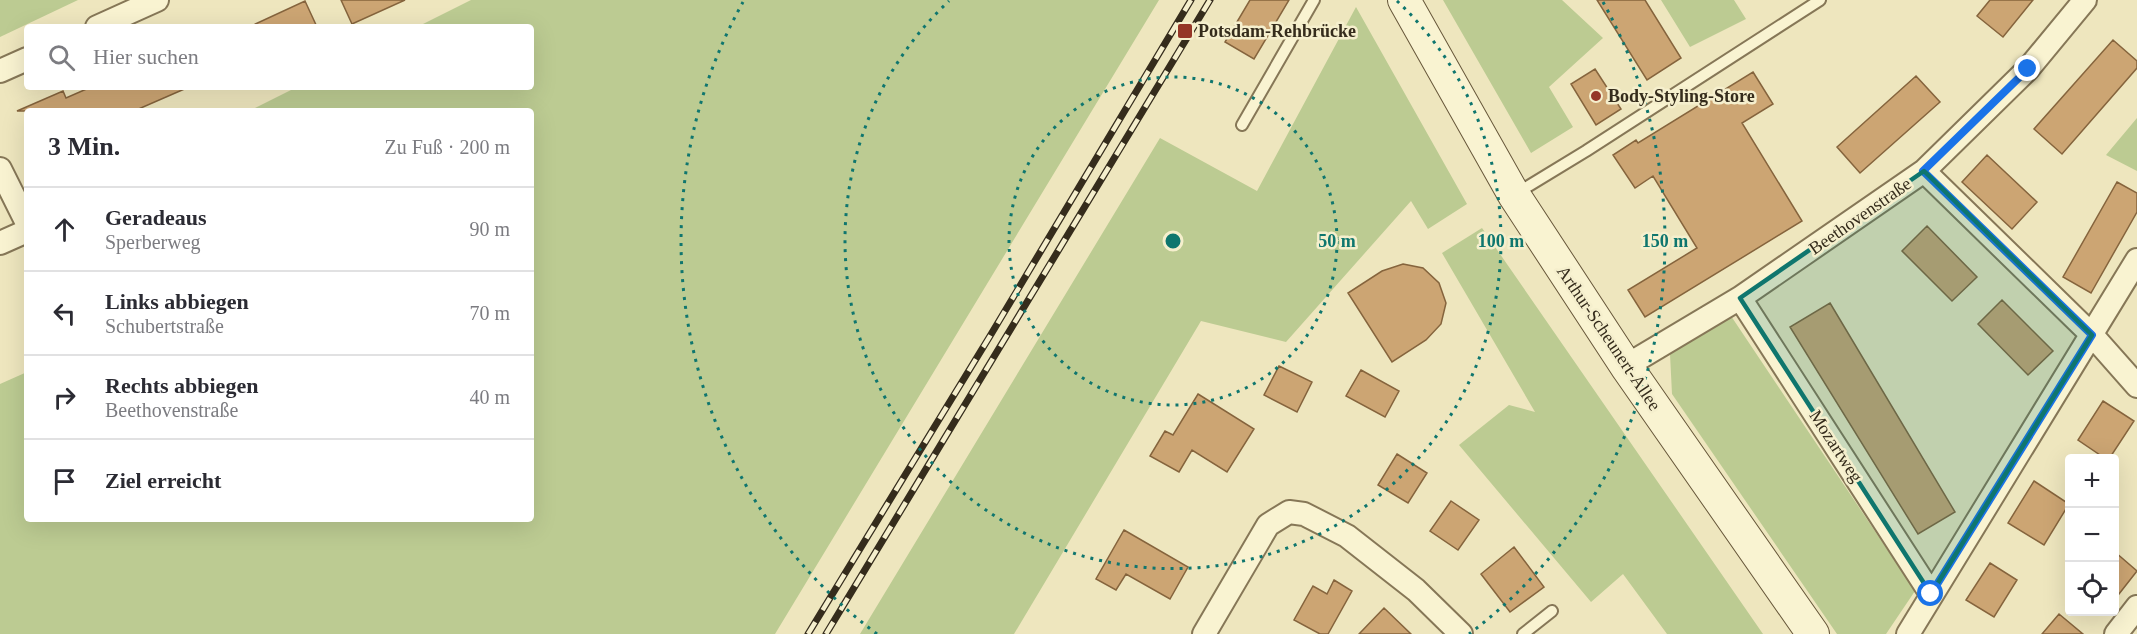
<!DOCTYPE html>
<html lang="de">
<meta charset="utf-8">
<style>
:root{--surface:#fff;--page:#f7f7f7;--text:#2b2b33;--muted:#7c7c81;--line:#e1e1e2}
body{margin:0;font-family:Georgia,serif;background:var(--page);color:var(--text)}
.controls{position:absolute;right:18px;bottom:18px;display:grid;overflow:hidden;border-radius:6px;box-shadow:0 6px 24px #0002}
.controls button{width:54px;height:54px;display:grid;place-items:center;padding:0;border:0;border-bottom:2px solid var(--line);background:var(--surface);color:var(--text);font:30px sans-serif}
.stop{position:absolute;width:18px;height:18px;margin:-14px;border:4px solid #1a73e8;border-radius:50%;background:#fff}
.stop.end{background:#1a73e8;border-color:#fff;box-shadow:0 2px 6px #0008}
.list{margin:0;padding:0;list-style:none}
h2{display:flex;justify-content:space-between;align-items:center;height:78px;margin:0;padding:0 24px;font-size:26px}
h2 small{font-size:20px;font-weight:400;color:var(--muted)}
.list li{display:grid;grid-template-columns:39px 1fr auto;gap:18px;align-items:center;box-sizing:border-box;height:84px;padding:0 24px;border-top:2px solid var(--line)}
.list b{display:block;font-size:22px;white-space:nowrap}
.list p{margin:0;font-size:20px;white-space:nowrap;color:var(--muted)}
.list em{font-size:20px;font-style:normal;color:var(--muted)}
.icon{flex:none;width:33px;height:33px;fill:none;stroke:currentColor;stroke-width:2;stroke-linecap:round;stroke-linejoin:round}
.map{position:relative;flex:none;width:2137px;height:634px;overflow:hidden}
.search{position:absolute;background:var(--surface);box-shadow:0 6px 24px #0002;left:24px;top:24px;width:510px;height:66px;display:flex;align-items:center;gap:15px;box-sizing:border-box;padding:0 21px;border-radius:6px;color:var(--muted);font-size:22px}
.panel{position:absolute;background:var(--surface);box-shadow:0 6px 24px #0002;left:24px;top:108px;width:510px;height:414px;border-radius:6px}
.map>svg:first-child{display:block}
.green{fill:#bccb92}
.building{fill:#cca573;stroke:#85643d;stroke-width:1.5}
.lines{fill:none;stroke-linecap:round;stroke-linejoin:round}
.service-casing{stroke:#867757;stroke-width:14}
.minor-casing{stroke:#867757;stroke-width:26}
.secondary-casing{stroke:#67573a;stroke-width:34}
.service{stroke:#f9f3d1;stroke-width:10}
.minor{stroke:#f9f3d1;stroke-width:22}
.secondary{stroke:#f9f3d1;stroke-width:32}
.rail-casing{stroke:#352c1c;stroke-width:7}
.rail{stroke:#f5efcd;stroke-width:4.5;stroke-dasharray:14;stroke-linecap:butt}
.route{stroke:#1a73e8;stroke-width:8}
.marked{fill:#0f766e;fill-opacity:0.2;stroke:#0f766e;stroke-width:4.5;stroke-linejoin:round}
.ring{fill:none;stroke:#0f766e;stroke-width:3;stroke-dasharray:3 6}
.poi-dot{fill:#953627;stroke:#f5efcd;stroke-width:2}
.labels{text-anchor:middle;stroke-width:5;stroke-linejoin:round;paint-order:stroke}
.poi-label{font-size:18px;font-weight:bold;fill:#352c1c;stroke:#f5efcd;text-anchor:start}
.street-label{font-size:18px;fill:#352c1c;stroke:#f5efcd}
.centre{fill:#0f766e;stroke:#f5efcd;stroke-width:3}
.ring-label{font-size:18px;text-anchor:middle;font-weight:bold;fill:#0f766e;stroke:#f5efcd;stroke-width:5;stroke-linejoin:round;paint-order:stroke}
</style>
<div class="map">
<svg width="2137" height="634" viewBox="0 0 2137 634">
<rect width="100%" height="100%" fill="#eee6be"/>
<!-- green -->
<path class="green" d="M 0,0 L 78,0 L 0,37 Z
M 471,0 L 1159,0 L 775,634 L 0,634 L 0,384 L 27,372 L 27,519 L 531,519 L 531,111 L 249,111 L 297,87 L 531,87 L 531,27 L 417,27 Z
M 1443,0 L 1562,0 L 1603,38 L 1549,87 L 1573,127 L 1531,153 Z
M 1661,0 L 1734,0 L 1746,19 L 1690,47 Z
M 1356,7 L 1467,204 L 1428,229 L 1411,201 L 1286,342 L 1201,321 L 1014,634 L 860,634 L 1160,138 L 1257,191 Z
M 2137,118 L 2137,171 L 2106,155 Z
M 1482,228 L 1763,634 L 1667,634 L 1623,574 L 1591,602 L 1459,445 L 1509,405 L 1535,412 L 1442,253 Z
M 1731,316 L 1915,591 L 1886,634 L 1837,634 L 1672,394 L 1670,354 Z"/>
<!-- building -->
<path class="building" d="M 341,0 L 405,0 L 352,24 Z
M 1250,0 L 1289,0 L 1254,59 L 1225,42 Z
M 1597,0 L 1645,0 L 1681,58 L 1647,80 Z
M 1990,0 L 2033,0 L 2003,37 L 1977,16 Z
M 305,1 L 317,27 L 249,27 Z
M 2113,40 L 2137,61 L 2137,68 L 2062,154 L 2034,129 Z
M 1595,69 L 1621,109 L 1596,125 L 1571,84 Z
M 1753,72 L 1773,104 L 1742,123 L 1802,221 L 1645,317 L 1628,290 L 1697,248 L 1653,176 L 1635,188 L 1613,155 L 1636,140 L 1638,143 Z
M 1916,76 L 1940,102 L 1860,173 L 1837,147 Z
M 91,87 L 189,87 L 134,111 L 17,111 L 63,91 L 66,98 Z
M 1987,155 L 2037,202 L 2012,229 L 1962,182 Z
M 2117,182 L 2137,193 L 2137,212 L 2091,293 L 2063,277 Z
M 1927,226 L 1977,277 L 1952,301 L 1902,251 Z
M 1403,264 L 1423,268 L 1439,283 L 1446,303 L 1441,324 L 1426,340 L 1392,362 L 1348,293 L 1382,271 Z
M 2002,300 L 2053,351 L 2028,375 L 1978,324 Z
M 1830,303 L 1955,512 L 1918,534 L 1790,327 Z
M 1279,366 L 1312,382 L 1297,412 L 1264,395 Z
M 1361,370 L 1399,391 L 1385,417 L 1346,396 Z
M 1198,394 L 1254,429 L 1227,472 L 1192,450 L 1179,472 L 1150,456 L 1165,431 L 1173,435 Z
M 2103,401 L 2134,421 L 2109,459 L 2106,459 L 2078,440 Z
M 1397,454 L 1427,473 L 1408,503 L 1378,485 Z
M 2034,481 L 2069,504 L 2044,545 L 2008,523 Z
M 1451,501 L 1479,520 L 1458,550 L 1430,531 Z
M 1124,530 L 1188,567 L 1170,599 L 1126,574 L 1116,590 L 1096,579 Z
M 1514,547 L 1544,587 L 1510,612 L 1481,574 Z
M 2115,552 L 2137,571 L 2115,599 Z
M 1990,563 L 2017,580 L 1994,617 L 1966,600 Z
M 1334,580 L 1352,591 L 1328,634 L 1320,634 L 1294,620 L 1313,586 L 1327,594 Z
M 1384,608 L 1411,634 L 1359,634 Z
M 2059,614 L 2083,634 L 2042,634 Z"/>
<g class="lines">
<defs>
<path id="service" d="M 1242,125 L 1314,0
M 1517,193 L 1586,151 L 1820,0
M 1523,634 L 1552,611"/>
<path id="minor" d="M 97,27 L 157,0
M 0,71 L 27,59
M 0,169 L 27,223
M 1924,171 L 2092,335 L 2137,386
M 0,243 L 27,231
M 1740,298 L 1931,594
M 1626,366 L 1740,298 L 1924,171 L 2028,69 L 2085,0
M 1204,634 L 1268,525 L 1289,512 L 1304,514 L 1347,536 L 1416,590 L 1461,634
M 1908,634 L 2137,260
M 2116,634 L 2137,607"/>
<path id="secondary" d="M 1404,0 L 1514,195 L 1626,366 L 1813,634"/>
</defs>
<!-- service casing -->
<use href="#service" class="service-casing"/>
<!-- minor casing -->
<use href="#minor" class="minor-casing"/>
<!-- secondary casing -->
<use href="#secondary" class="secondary-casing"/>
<!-- service -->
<use href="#service" class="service"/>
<!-- minor -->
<use href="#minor" class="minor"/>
<!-- secondary -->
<use href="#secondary" class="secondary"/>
<defs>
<path id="rail" d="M 808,634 L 990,336 L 1191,0
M 826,634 L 1210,0"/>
</defs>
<!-- rail casing -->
<use href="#rail" class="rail-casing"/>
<!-- rail -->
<use href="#rail" class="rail"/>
</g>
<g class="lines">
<!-- route -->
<path class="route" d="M 1931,594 L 2092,335 L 1923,171 L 2028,69"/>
</g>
<!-- marked area -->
<path class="marked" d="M 1924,171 L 2092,335 L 1931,594 L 1740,298 Z"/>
<!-- distance rings -->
<g class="ring">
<circle cx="1173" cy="241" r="164"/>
<path d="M1397 1A328 328 0 1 1 949 1"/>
<path d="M877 634A492 492 0 0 1 743 2M1603 2A492 492 0 0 1 1469 634"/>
</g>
<!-- markers -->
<g class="poi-dot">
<rect x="1177" y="23" width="16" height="16" rx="3"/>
<circle cx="1596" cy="96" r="6"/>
</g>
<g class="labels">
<!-- poi labels -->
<g class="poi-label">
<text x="1198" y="37">Potsdam-Rehbrücke</text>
<text x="1608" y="102">Body-Styling-Store</text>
</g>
<!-- street labels -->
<g class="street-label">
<text transform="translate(1860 216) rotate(-35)" y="6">Beethovenstraße</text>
<text transform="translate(1609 338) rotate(56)" y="6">Arthur-Scheunert-Allee</text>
<text transform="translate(1836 446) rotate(57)" y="6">Mozartweg</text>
</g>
</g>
<circle cx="1173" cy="241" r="9" class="centre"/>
<g class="ring-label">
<text x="1337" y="247">50 m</text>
<text x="1501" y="247">100 m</text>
<text x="1665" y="247">150 m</text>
</g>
</svg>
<div class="controls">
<button>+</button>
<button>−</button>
<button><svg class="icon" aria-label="locate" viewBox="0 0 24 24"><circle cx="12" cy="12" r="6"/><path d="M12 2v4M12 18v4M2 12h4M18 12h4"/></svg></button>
</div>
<div class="stop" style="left:1931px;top:594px"></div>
<div class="stop end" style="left:2028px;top:69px"></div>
<div class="search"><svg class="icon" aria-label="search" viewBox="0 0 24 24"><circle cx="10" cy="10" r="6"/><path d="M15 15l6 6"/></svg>Hier suchen</div>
<section class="panel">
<h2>3 Min.<small>Zu Fuß · 200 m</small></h2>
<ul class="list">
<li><svg class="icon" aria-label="ahead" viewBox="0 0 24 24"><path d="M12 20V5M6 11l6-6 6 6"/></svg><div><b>Geradeaus</b><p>Sperberweg</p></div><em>90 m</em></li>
<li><svg class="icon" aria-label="left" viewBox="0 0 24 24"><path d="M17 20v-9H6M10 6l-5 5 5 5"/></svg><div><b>Links abbiegen</b><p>Schubertstraße</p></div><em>70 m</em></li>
<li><svg class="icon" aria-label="right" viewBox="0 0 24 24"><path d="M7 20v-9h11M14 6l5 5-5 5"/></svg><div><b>Rechts abbiegen</b><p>Beethovenstraße</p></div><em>40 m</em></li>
<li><svg class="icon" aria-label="arrive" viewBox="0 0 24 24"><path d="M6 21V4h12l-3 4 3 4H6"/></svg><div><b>Ziel erreicht</b></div></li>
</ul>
</section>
</div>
